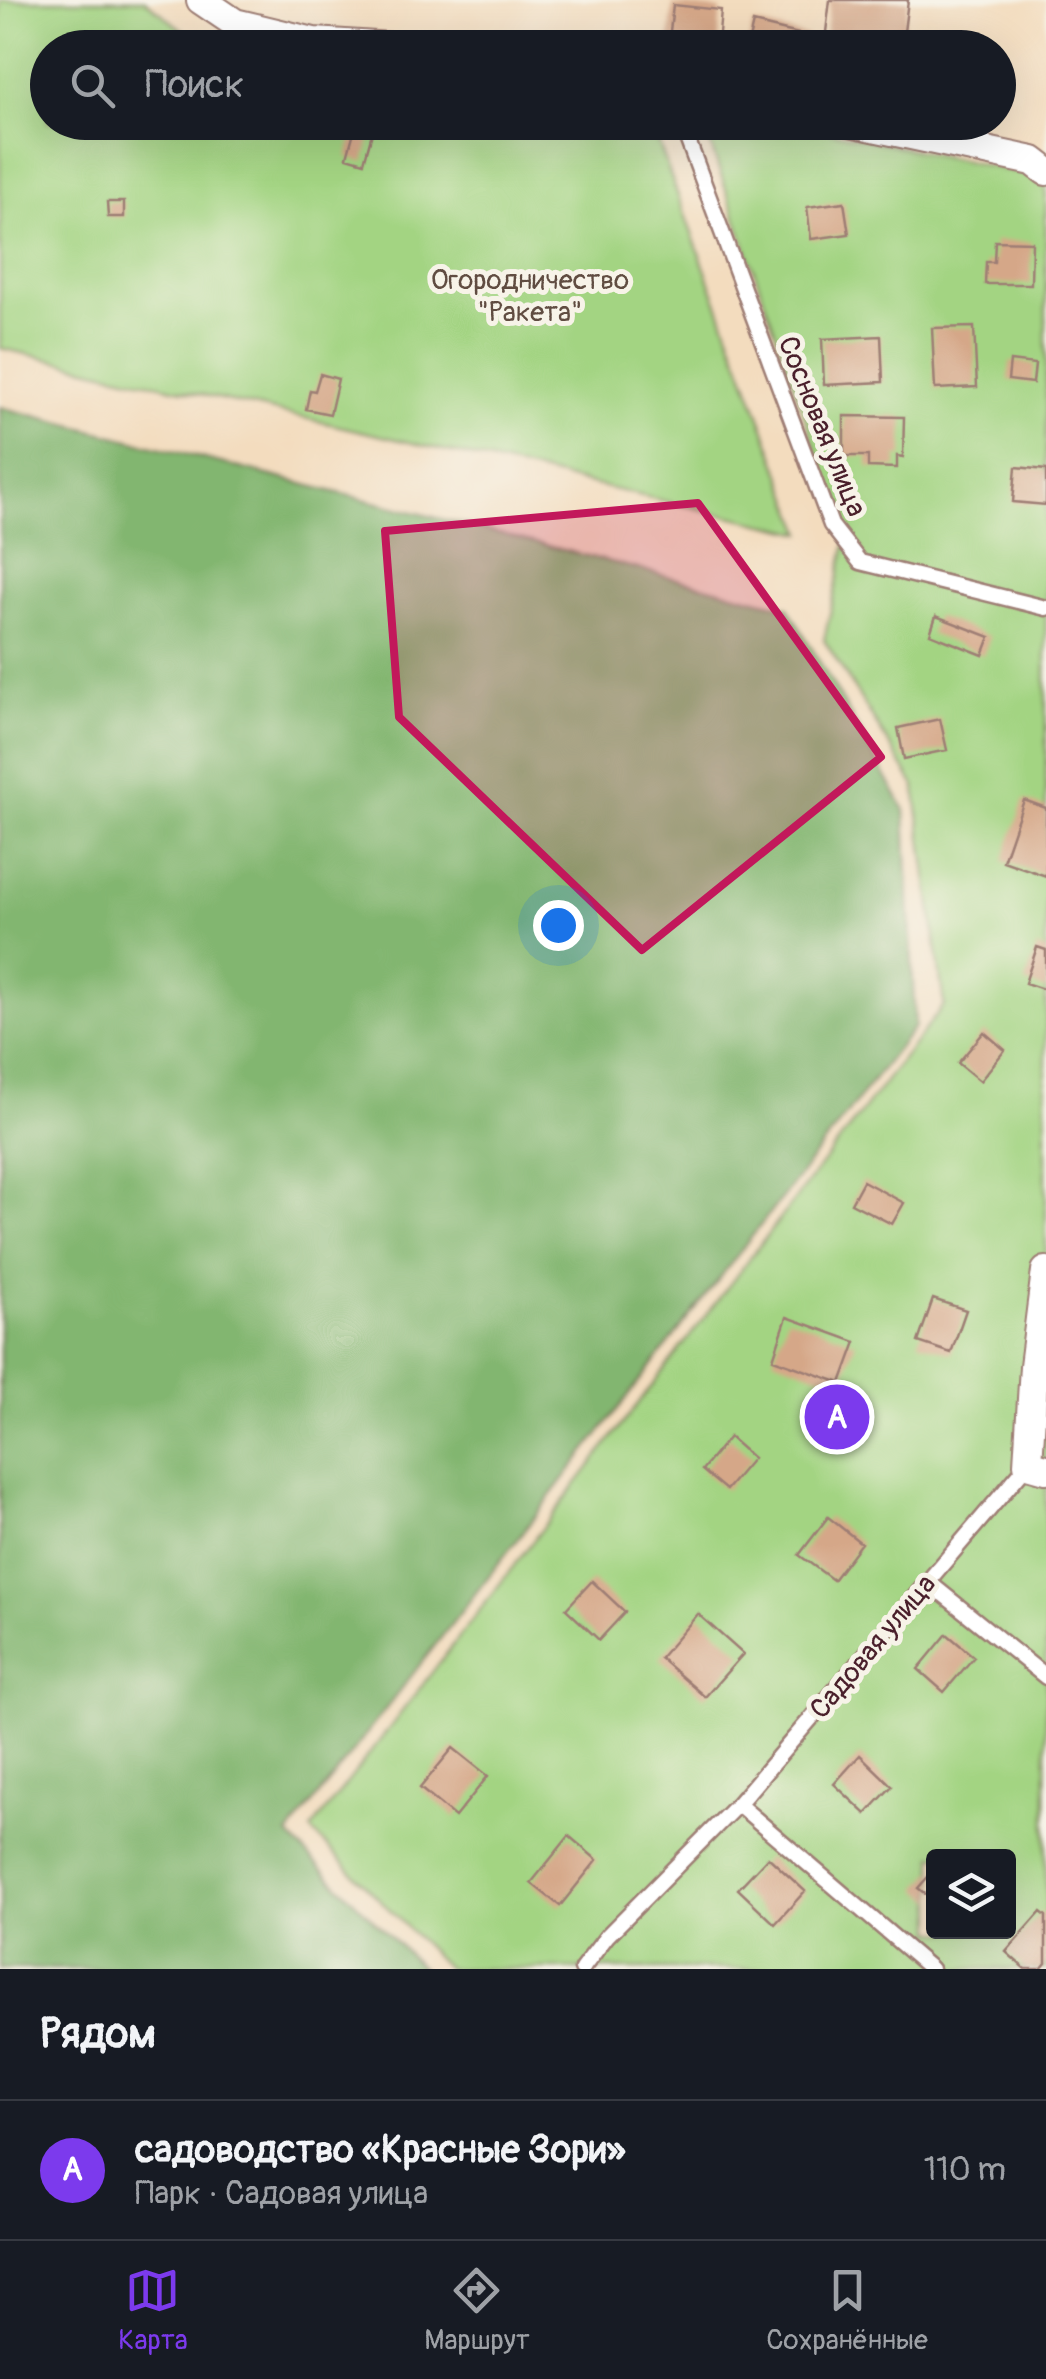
<!DOCTYPE html>
<html lang="ru">
<meta charset="utf-8">
<style>
:root{--surface:#171b24;--page:#20242c;--text:#f1f3f6;--muted:#9ea1a6;--line:#363941;--accent:#7c3aed}
body{margin:0;font-family:Pangolin,sans-serif;background:var(--page);color:var(--text)}
.controls{position:absolute;right:30px;bottom:30px;display:grid;overflow:hidden;border-radius:10px;box-shadow:0 10px 40px #0002}
.controls button{width:90px;height:90px;display:grid;place-items:center;padding:0;border:0;border-bottom:2px solid var(--line);background:var(--surface);color:var(--text);font:50px sans-serif}
.you{position:absolute;left:558px;top:925px;width:35px;height:35px;margin:-25px;border:8px solid #fff;border-radius:50%;background:#1a73e8;box-shadow:0 0 0 15px #1a73e833}
.badge{display:grid;place-items:center;width:65px;height:65px;border-radius:50%;background:var(--accent);color:#fff;font-size:32px;font-weight:700}
.pin{position:absolute;translate:-50% -50%;border:5px solid #fff;box-shadow:0 2px 10px #0006}
.list{margin:0;padding:0;list-style:none}
h2{display:flex;justify-content:space-between;align-items:center;height:130px;margin:0;padding:0 40px;font-size:42px}
h2 small{font-size:32px;font-weight:400;color:var(--muted)}
.list li{display:grid;grid-template-columns:65px 1fr auto;gap:30px;align-items:center;box-sizing:border-box;height:140px;padding:0 40px;border-top:2px solid var(--line)}
.list b{display:block;font-size:38px;white-space:nowrap}
.list p{margin:0;font-size:32px;white-space:nowrap;color:var(--muted)}
.list em{font-size:32px;font-style:normal;color:var(--muted)}
.icon{flex:none;width:55px;height:55px;fill:none;stroke:currentColor;stroke-width:2;stroke-linecap:round;stroke-linejoin:round}
.map{position:relative;flex:none;width:1046px;height:1969px;overflow:hidden}
.search{position:absolute;background:var(--surface);box-shadow:0 10px 40px #0002;left:30px;right:30px;top:30px;height:110px;display:flex;align-items:center;gap:25px;box-sizing:border-box;padding:0 35px;border-radius:55px;color:var(--muted);font-size:38px}
.sheet{height:270px;background:var(--surface)}
nav{display:flex;justify-content:space-around;align-items:center;box-sizing:border-box;height:140px;border-top:2px solid var(--line);background:var(--surface);font-size:28px;color:var(--muted)}
nav a{display:grid;justify-items:center;gap:5px}
nav .on{color:var(--accent)}
.map>svg:first-child{display:block}
.green{fill:#a3d482;stroke:#767a56;stroke-width:2.5;fill-rule:evenodd}
.forest{fill:#82b670;stroke:#666a4e;stroke-width:2.5}
.building{fill:#d5a788}
.lines{fill:none;stroke-linecap:round;stroke-linejoin:round}
.lane-casing{stroke:#9e7e74;stroke-width:19}
.street-casing{stroke:#9e7e74;stroke-width:32}
.lane{stroke:#fff;stroke-width:14}
.street{stroke:#fff;stroke-width:28}
.marked{fill:#c2185b;fill-opacity:0.2;stroke:#c2185b;stroke-width:8;stroke-linejoin:round}
.labels{text-anchor:middle;stroke-width:10;stroke-linejoin:round;paint-order:stroke}
.park-label{font-size:28px;fill:#604c41;stroke:#f7f3e8}
.street-label{font-size:28px;fill:#4a1f2b;stroke:#f7f3e8}
</style>
<div class="map">
<svg width="1046" height="1969" viewBox="0 0 1046 1969">
<rect width="100%" height="100%" fill="#f7f3e8"/>
<filter id="ink" filterUnits="userSpaceOnUse"><feTurbulence type="fractalNoise" baseFrequency=".01" numOctaves="2"/><feDisplacementMap in="SourceGraphic" scale="20" xChannelSelector="R" yChannelSelector="G"/><feConvolveMatrix kernelMatrix="1 2 1 2 8 2 1 2 1" color-interpolation-filters="sRGB"/></filter>
<filter id="wash" filterUnits="userSpaceOnUse"><feTurbulence type="fractalNoise" baseFrequency=".0048" numOctaves="4" result="noise"/><feDisplacementMap in="SourceGraphic" scale="40" xChannelSelector="R" yChannelSelector="G"/><feGaussianBlur stdDeviation="2.25" result="paint"/><feColorMatrix in="noise" values="0 0 0 0 0 0 0 0 0 0 0 0 0 0 0 0 0 1.4 0 .05"/><feComposite in="paint" operator="in"/></filter>
<g filter="url(#wash)">
<rect width="100%" height="100%" fill="#f3dcbe"/>
<!-- green -->
<path class="green" d="M 0,0 L 145,0 L 204,47 L 48,48 L 48,122 L 651,123 L 803,533 L 0,348 Z
M 703,123 L 791,123 L 1038,177 L 1046,171 L 1046,1969 L 448,1969 L 311,1830 L 944,1005 L 915,786 L 824,640 L 847,539 ZM 934,1856 L 1008,1856 L 1008,1932 L 934,1932 Z"/>
<!-- forest -->
<path class="forest" d="M 0,407 L 788,607 L 905,810 L 915,1026 L 288,1835 L 423,1969 L 0,1969 Z"/>
<g id="blocks">
<!-- building -->
<path class="building" d="M 830,0 L 908,0 L 902,48 L 824,48 Z
M 673,5 L 721,10 L 718,45 L 669,40 Z
M 753,23 L 807,36 L 804,48 L 747,48 Z
M 355,128 L 372,133 L 364,162 L 347,157 Z
M 107,202 L 124,202 L 124,217 L 108,217 Z
M 844,202 L 849,234 L 811,239 L 807,207 Z
M 995,241 L 1032,242 L 1031,284 L 985,284 L 986,262 L 994,262 Z
M 974,327 L 977,387 L 935,389 L 932,328 Z
M 881,336 L 883,382 L 824,385 L 822,339 Z
M 1010,361 L 1035,364 L 1033,383 L 1008,380 Z
M 320,374 L 338,379 L 330,414 L 306,409 L 310,390 L 315,391 Z
M 844,416 L 904,417 L 903,457 L 897,456 L 897,468 L 868,467 L 868,456 L 844,456 Z
M 1016,467 L 1046,470 L 1046,505 L 1013,502 Z
M 936,616 L 990,637 L 983,655 L 930,634 Z
M 940,719 L 947,750 L 904,759 L 898,728 Z
M 1024,800 L 1046,808 L 1046,876 L 1003,861 Z
M 1037,947 L 1046,950 L 1046,990 L 1025,983 Z
M 984,1032 L 1005,1050 L 980,1081 L 958,1063 Z
M 863,1181 L 904,1203 L 892,1224 L 851,1203 Z
M 933,1299 L 966,1310 L 951,1353 L 918,1342 Z
M 787,1317 L 856,1342 L 841,1383 L 773,1359 Z
M 729,1437 L 753,1458 L 726,1490 L 702,1470 Z
M 828,1517 L 861,1543 L 833,1580 L 799,1555 Z
M 592,1581 L 625,1612 L 599,1640 L 566,1609 Z
M 698,1614 L 743,1654 L 705,1697 L 660,1658 Z
M 947,1634 L 974,1657 L 944,1692 L 918,1669 Z
M 453,1748 L 488,1776 L 455,1817 L 420,1788 Z
M 860,1755 L 892,1786 L 866,1814 L 834,1784 Z
M 569,1836 L 597,1860 L 560,1906 L 531,1883 Z
M 768,1857 L 805,1891 L 775,1924 L 738,1889 Z
M 934,1870 L 934,1901 L 918,1888 Z
M 1041,1912 L 1046,1916 L 1046,1963 L 1041,1969 L 1025,1969 L 1006,1952 Z"/>
</g>
</g>
<g filter="url(#ink)">
<use href="#blocks" fill-opacity="0" stroke="#9e7e74" stroke-width="2.5"/>
<g class="lines">
<defs>
<path id="lane" d="M 681,122 L 831,525 L 860,562 L 1046,608
M 927,1581 L 1046,1677
M 738,1804 L 931,1969
M 582,1969 L 607,1936 L 738,1804 L 1028,1464"/>
<path id="street" d="M 201,0 L 235,23 L 314,42 L 407,48
M 850,122 L 1033,161 L 1046,171
M 1046,1271 L 1034,1366 L 1028,1464 L 1046,1469"/>
</defs>
<!-- lane casing -->
<use href="#lane" class="lane-casing"/>
<!-- street casing -->
<use href="#street" class="street-casing"/>
<!-- lane -->
<use href="#lane" class="lane"/>
<!-- street -->
<use href="#street" class="street"/>
</g>
</g>
<!-- marked area -->
<path class="marked" d="M 698,503 L 881,757 L 642,950 L 399,717 L 385,531 Z"/>
<g class="labels">
<!-- park labels -->
<g class="park-label">
<text x="530" y="289">Огородничество<tspan x="530" dy="32">"Ракета"</tspan></text>
</g>
<!-- street labels -->
<g class="street-label">
<text transform="translate(823 426) rotate(68)" y="10">Сосновая улица</text>
<text transform="translate(872 1646) rotate(-50)" y="10">Садовая улица</text>
</g>
</g>
</svg>
<div class="controls">
<button><svg class="icon" aria-label="layers" viewBox="0 0 24 24"><path d="M12 4l9 5-9 5-9-5zM3 14l9 5 9-5"/></svg></button>
</div>
<div class="you"></div>
<div class="pin badge" style="left:837px;top:1417px">A</div>
<div class="search"><svg class="icon" aria-label="search" viewBox="0 0 24 24"><circle cx="10" cy="10" r="6"/><path d="M15 15l6 6"/></svg>Поиск</div>
</div>
<section class="sheet">
<h2>Рядом<small></small></h2>
<ul class="list">
<li><span class="badge">A</span><div><b>садоводство «Красные Зори»</b><p>Парк · Садовая улица</p></div><em>110 m</em></li>
</ul>
</section>
<nav>
<a class="on"><svg class="icon" aria-label="map" viewBox="0 0 24 24"><path d="M3 6l6-2 6 2 6-2v14l-6 2-6-2-6 2zM9 4v14M15 6v14"/></svg>Карта</a>
<a><svg class="icon" aria-label="directions" viewBox="0 0 24 24"><path d="M12 3l9 9-9 9-9-9zM9 14v-3h6M13 9l2 2-2 2"/></svg>Маршрут</a>
<a><svg class="icon" aria-label="saved" viewBox="0 0 24 24"><path d="M7 4h10v16l-5-4-5 4z"/></svg>Сохранённые</a>
</nav>
